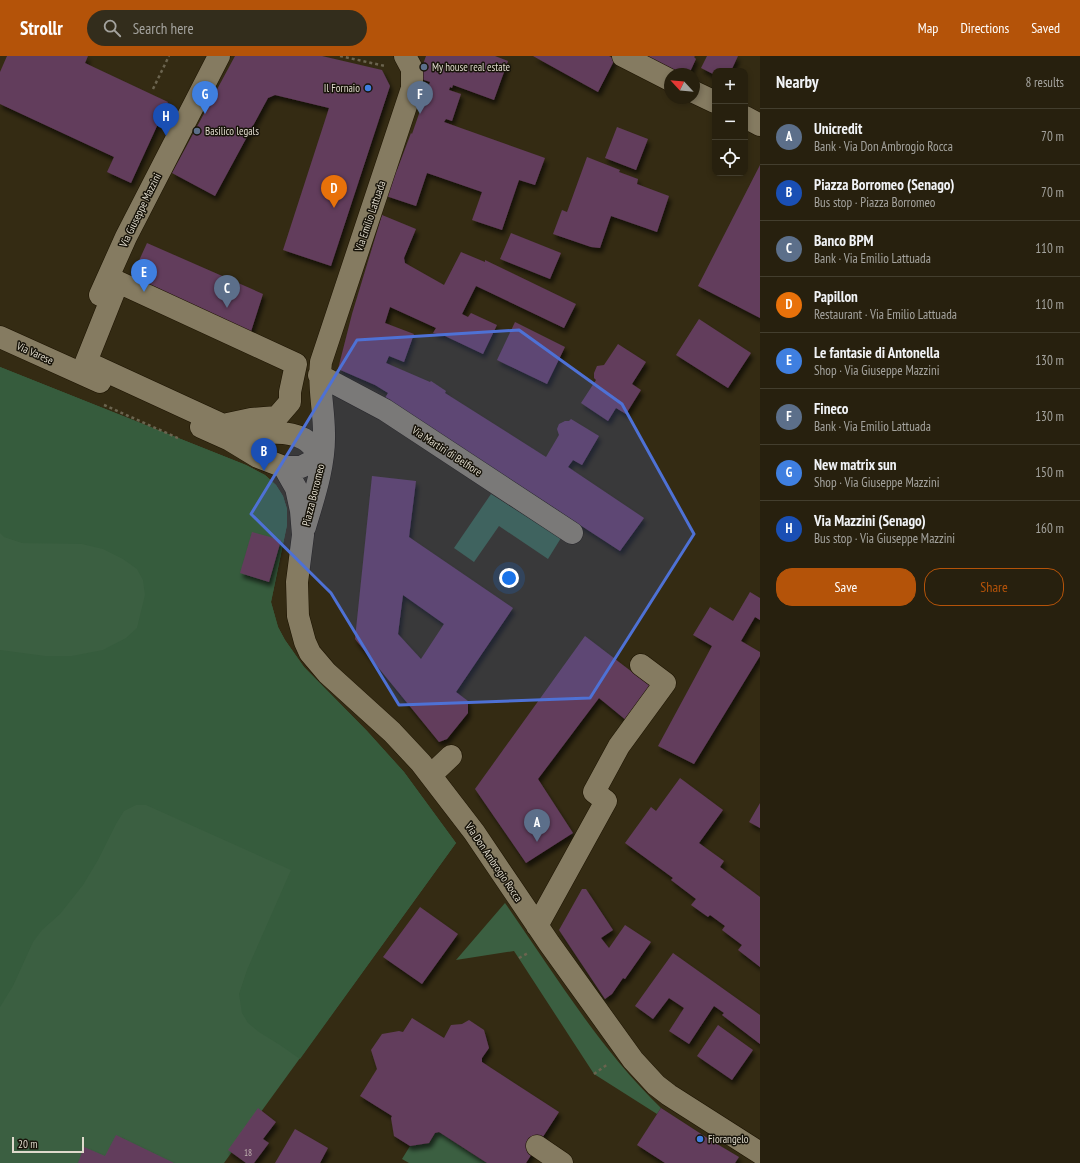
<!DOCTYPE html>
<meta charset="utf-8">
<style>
:root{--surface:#27200e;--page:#332d1c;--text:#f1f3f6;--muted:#a4a39e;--line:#433e2e;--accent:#b45309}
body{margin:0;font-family:"PT Sans Narrow",sans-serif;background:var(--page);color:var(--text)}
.controls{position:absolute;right:12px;top:12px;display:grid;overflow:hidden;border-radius:8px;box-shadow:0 2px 6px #0003}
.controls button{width:36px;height:36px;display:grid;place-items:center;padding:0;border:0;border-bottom:1px solid var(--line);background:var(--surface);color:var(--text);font:20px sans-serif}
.compass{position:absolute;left:664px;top:12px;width:36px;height:36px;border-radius:50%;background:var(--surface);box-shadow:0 2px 6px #0003;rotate:296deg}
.scale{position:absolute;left:12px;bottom:10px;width:72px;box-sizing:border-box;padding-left:4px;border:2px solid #dfdacc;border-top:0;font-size:11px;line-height:14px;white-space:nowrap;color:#dfdacc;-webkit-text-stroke:3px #18140a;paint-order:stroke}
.you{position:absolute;left:509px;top:522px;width:14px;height:14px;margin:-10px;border:3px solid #fff;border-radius:50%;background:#1a73e8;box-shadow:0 0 0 6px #1a73e833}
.badge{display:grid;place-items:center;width:26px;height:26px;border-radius:50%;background:var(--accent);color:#fff;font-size:13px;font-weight:700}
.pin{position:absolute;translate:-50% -33px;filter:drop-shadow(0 1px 2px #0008)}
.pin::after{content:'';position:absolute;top:21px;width:14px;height:12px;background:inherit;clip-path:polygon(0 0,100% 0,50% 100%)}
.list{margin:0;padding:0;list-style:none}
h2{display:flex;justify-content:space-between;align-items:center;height:52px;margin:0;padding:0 16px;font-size:17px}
h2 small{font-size:13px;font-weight:400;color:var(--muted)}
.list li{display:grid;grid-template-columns:26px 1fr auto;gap:12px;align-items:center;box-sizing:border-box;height:56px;padding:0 16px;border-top:1px solid var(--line)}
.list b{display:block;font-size:15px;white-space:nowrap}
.list p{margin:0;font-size:13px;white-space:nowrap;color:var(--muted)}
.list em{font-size:13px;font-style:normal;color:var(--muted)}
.actions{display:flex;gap:8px;padding:12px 16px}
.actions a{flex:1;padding:9px 0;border:1px solid var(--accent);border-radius:16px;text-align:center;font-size:14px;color:var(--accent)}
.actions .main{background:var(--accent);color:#fff}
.icon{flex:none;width:22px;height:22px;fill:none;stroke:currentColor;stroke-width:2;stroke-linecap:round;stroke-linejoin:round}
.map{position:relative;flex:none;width:760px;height:1107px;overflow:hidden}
header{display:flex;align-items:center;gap:24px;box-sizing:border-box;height:56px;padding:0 20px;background:var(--accent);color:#fff}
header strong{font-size:19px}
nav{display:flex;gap:22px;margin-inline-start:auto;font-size:14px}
.search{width:280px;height:36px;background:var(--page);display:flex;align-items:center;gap:10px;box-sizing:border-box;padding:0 14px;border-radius:22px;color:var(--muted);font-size:15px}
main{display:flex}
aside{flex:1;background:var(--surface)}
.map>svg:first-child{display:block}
.green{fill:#3b5f41}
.forest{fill:#365c3d}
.building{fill:#623d5c;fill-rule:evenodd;filter:url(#shadow)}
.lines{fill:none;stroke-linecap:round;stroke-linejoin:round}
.minor-casing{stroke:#1c1300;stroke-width:23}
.path{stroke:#6b644f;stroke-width:2.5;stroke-dasharray:3 3;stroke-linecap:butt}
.minor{stroke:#857b61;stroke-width:22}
.marked{fill:#4e71d5;fill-opacity:0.2;stroke:#4e71d5;stroke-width:3;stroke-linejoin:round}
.service-dot{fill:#5c6f8a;stroke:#18140a;stroke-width:1.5}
.shop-dot{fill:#3f7fe0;stroke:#18140a;stroke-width:1.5}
.labels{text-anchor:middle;stroke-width:3;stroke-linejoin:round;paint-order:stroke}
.number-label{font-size:9px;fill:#c0b3b0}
.poi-label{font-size:11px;fill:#dfdacc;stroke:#18140a;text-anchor:start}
.street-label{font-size:11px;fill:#dfdacc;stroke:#18140a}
</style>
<header>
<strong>Strollr</strong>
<div class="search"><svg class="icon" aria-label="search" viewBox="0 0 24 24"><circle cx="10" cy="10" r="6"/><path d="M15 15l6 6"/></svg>Search here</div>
<nav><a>Map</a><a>Directions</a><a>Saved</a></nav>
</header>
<main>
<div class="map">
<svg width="760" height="1107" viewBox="0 0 760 1107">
<defs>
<filter id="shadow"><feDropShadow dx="2.5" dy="4.5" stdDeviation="2" flood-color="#0009"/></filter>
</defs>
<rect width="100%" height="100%" fill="#342b13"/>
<!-- green -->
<path class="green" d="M 0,311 L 246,409 L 265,419 L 276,429 L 283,440 L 287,453 L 287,469 L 271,546 L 278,571 L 285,584 L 304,611 L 367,675 L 404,716 L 456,787 L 224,1107 L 0,1107 Z
M 491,438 L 561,482 L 548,503 L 499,470 L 474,506 L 454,492 Z
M 505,847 C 554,917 599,992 661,1052 L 657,1058 L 594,1018 L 514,895 L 456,904 Z
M 439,1076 L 487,1107 L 409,1107 L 402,1103 L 410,1090 L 429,1087 L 435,1077 Z"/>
<!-- forest -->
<path class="forest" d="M 0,311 L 246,409 L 265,419 L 276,429 L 283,440 L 287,453 L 287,469 L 271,546 L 278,571 L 285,584 L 304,611 L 367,675 L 404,716 L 456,787 L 300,1003 L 280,989 L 259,976 L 248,967 L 242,957 L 239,938 L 247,914 L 291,814 L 146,749 L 136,749 L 124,755 L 116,768 L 98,804 L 83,829 L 60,858 L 42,874 L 33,886 L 13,930 L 0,951 L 0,594 L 45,600 L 72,600 L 103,594 L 126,582 L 137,572 L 145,539 L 143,524 L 137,513 L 123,503 L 103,493 L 82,488 L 22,487 L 4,481 L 0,477 Z"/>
<!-- building -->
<path class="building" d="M 7,0 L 88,0 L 85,7 L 168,46 L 131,127 L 107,116 L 114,101 L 0,48 L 0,16 Z
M 235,0 L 322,0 L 382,14 L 390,30 L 331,210 L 283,194 L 329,52 L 275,39 L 268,42 L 215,140 L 172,117 Z
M 426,0 L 495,0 L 508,5 L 494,44 L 453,29 L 452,32 L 450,31 L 449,34 L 461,38 L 452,65 L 446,63 L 444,66 L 545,102 L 535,129 L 519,124 L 502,174 L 472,164 L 482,136 L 427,117 L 416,150 L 386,140 L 396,113 L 397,114 L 411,77 L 412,78 L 430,26 L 418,22 Z
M 533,0 L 609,0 L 615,3 L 598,36 Z
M 649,0 L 695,0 L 694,1 L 696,3 L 689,18 L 675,18 L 647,4 Z
M 707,0 L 738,0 L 731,15 L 715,15 L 715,19 L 701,12 Z
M 617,71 L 648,83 L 636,114 L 605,102 Z
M 587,101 L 620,114 L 619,116 L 638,123 L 637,128 L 669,140 L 657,176 L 611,160 L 600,192 L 591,191 L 553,178 L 562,154 L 567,156 Z
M 760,109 L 760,262 L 698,230 Z
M 382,159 L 416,173 L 404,202 L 405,207 L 444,229 L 461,196 L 485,206 L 485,204 L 576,248 L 564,272 L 476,230 L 462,258 L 468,261 L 471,257 L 497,269 L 483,298 L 445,280 L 433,277 L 436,272 L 390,251 L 385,267 L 414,278 L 404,306 L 389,300 L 386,307 L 430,326 L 431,325 L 446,335 L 445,337 L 546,401 L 559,379 L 557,373 L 559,368 L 565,365 L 569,365 L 571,363 L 599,380 L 582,409 L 573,404 L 568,411 L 644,462 L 620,495 L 385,342 L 388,337 L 375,329 L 338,313 L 352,258 Z
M 511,177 L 561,197 L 550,223 L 500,203 Z
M 147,187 L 263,238 L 248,285 L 127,231 Z
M 699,263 L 751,297 L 728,332 L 676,299 Z
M 515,266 L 565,291 L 547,328 L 497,304 Z
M 618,288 L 646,306 L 632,328 L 641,334 L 626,358 L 616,352 L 608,365 L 581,347 L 596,324 L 594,322 L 594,317 L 597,310 L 604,309 Z
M 372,420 L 416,425 L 409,481 L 513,552 L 456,636 L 468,645 L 468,657 L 447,683 L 439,686 L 355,583 ZM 403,539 L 444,568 L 421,603 L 398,578 Z
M 252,476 L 281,484 L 269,526 L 240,517 Z
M 750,536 L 760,542 L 760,564 L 755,561 L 741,585 L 760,596 L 760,600 L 694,708 L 658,690 L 712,590 L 693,579 L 710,551 L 733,565 Z
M 585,580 L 653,632 L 627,665 L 599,642 L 538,723 L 573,777 L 526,807 L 475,733 Z
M 680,722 L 723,754 L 699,787 L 724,805 L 720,811 L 760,841 L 760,911 L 738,894 L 742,889 L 722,874 L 725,870 L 710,859 L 708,861 L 691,849 L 696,843 L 671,824 L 673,822 L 625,787 L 651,751 L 656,755 Z
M 760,747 L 760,772 L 749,766 Z
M 582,833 L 586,833 L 613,874 L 601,882 L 609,892 L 625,869 L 651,886 L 625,923 L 623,922 L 612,938 L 605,943 L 559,874 Z
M 420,851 L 458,878 L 422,928 L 383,901 Z
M 673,897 L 760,959 L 760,988 L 722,959 L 724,957 L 714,950 L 689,988 L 669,975 L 684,952 L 669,942 L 653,963 L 635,950 Z
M 412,962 L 444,982 L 451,969 L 462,968 L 469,964 L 484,974 L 489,992 L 482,1002 L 482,1006 L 559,1056 L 526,1107 L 487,1107 L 439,1076 L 435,1077 L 429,1087 L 410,1090 L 394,1080 L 391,1062 L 392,1060 L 360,1040 L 377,1013 L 371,994 L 382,978 L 399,975 L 403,976 Z
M 718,969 L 753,994 L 732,1024 L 697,1000 Z
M 258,1052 L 276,1066 L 263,1083 L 269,1087 L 254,1107 L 246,1107 L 228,1094 Z
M 661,1052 L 712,1085 L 739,1101 L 735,1107 L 665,1107 L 637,1089 Z
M 295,1073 L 328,1092 L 320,1107 L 275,1107 Z
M 116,1079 L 174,1107 L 78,1107 L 84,1091 L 105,1100 Z"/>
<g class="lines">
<defs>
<path id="minor" d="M 623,0 L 670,24
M 694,36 L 715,46
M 745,61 L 760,69
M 118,226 L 296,308 L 290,336 L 290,346 L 277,361 L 251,363 L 223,369 L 86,306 Z
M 100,239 L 126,181 L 219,0
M 0,281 L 100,326
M 319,319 L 385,354 L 572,477
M 201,371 L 230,384 L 258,401 L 284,411 L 301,411 L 322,400
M 230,384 C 253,379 282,371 304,383 C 311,387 317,395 322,400
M 284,411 L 296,432 L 301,455 L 303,479 L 297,526 L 298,560 L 305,586 L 310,597 L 327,617 L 392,676 L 421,707 L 474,776 L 549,887 L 633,1004 L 656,1029 L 669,1039 L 760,1097
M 305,471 C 314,441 325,409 324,377 C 324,353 318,330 321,306 L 412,32 L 412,13 L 405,0
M 431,719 L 451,700
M 537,870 L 606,745 L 594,736 L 619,690 L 665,627 L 641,609
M 537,1090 L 562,1107"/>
</defs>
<!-- minor casing -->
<use href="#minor" class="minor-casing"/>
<!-- path -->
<path class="path" d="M 340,0 L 385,10
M 153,33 L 169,0
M 104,349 L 180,383
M 519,902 L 528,897
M 594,1018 L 608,1008"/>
<!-- minor -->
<use href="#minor" class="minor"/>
</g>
<!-- marked area -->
<path class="marked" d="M 519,274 L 622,348 L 694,478 L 590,642 L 399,649 L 331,537 L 251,458 L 357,284 Z"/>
<!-- markers -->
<g class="service-dot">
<circle cx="424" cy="11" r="4"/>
<circle cx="197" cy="75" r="4"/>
</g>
<g class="shop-dot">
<circle cx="368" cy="32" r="4"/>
<circle cx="700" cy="1083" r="4"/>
</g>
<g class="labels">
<!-- number labels -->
<g class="number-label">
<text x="248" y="1100">18</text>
</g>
<!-- poi labels -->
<g class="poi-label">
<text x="432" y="15">My house real estate</text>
<text x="360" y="36" text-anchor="end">Il Fornaio</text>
<text x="205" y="79">Basilico legals</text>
<text x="708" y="1087">Fiorangelo</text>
</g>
<!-- street labels -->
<g class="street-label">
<text transform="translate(140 154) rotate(-64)" y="4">Via Giuseppe Mazzini</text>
<text transform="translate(370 160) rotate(-71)" y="4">Via Emilio Lattuada</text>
<text transform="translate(35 297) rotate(24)" y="4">Via Varese</text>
<text transform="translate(447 395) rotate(33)" y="4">Via Martiri di Belfiore</text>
<text transform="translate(313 439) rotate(-76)" y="4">Piazza Borromeo</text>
<text transform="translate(494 806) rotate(56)" y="4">Via Don Ambrogio Rocca</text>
</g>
</g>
</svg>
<div class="controls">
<button>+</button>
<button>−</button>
<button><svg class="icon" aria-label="locate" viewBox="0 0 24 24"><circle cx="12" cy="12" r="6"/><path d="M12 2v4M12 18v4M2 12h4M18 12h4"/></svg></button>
</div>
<svg class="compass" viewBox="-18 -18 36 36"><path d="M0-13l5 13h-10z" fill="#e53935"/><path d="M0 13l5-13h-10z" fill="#a4a39e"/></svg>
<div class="scale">20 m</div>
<div class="you"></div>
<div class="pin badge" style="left:537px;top:786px;background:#5c6f8a">A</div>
<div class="pin badge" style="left:264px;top:415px;background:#1a4fb4">B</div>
<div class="pin badge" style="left:227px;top:252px;background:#5c6f8a">C</div>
<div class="pin badge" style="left:334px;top:152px;background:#e8710a">D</div>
<div class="pin badge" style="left:144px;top:236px;background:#3f7fe0">E</div>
<div class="pin badge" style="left:420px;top:58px;background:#5c6f8a">F</div>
<div class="pin badge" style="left:205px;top:58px;background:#3f7fe0">G</div>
<div class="pin badge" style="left:166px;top:80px;background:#1a4fb4">H</div>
</div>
<aside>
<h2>Nearby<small>8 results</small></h2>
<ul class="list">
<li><span class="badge" style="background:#5c6f8a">A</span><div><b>Unicredit</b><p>Bank · Via Don Ambrogio Rocca</p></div><em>70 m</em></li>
<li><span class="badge" style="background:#1a4fb4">B</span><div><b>Piazza Borromeo (Senago)</b><p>Bus stop · Piazza Borromeo</p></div><em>70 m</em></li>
<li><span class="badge" style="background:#5c6f8a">C</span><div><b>Banco BPM</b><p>Bank · Via Emilio Lattuada</p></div><em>110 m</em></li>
<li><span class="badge" style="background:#e8710a">D</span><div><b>Papillon</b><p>Restaurant · Via Emilio Lattuada</p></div><em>110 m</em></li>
<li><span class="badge" style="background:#3f7fe0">E</span><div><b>Le fantasie di Antonella</b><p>Shop · Via Giuseppe Mazzini</p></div><em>130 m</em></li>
<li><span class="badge" style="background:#5c6f8a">F</span><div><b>Fineco</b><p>Bank · Via Emilio Lattuada</p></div><em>130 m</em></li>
<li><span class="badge" style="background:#3f7fe0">G</span><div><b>New matrix sun</b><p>Shop · Via Giuseppe Mazzini</p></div><em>150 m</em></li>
<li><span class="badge" style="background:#1a4fb4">H</span><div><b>Via Mazzini (Senago)</b><p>Bus stop · Via Giuseppe Mazzini</p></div><em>160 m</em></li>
</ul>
<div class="actions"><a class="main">Save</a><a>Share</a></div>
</aside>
</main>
